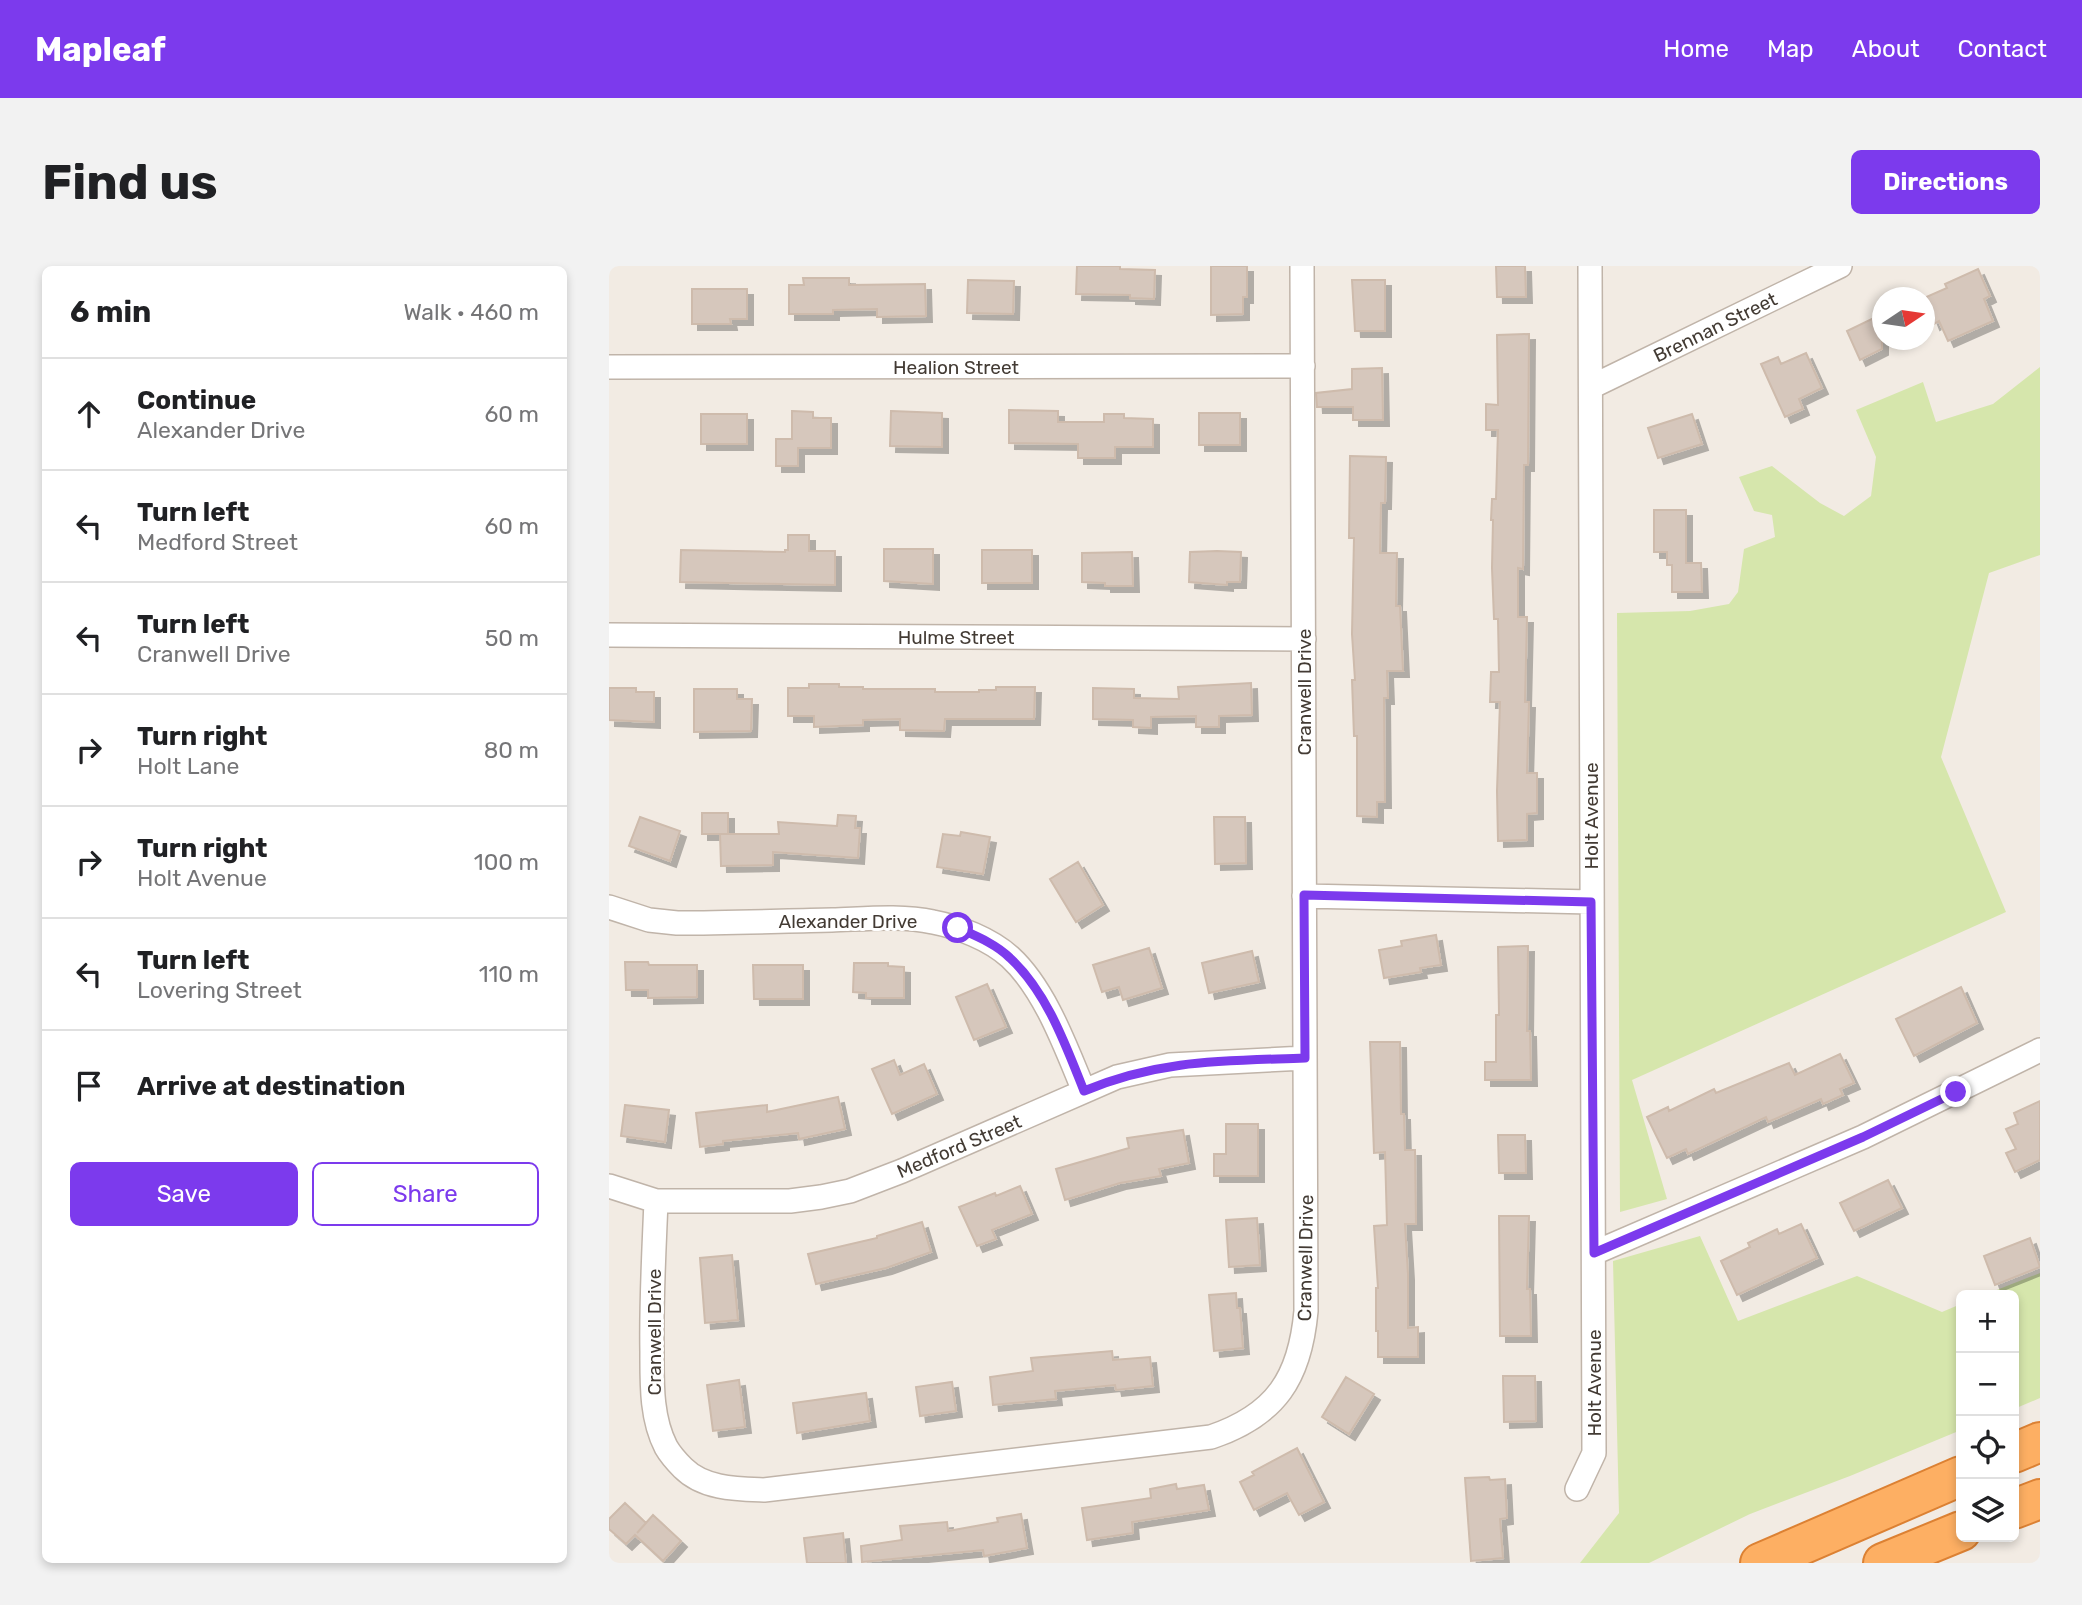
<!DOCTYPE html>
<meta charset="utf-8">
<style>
:root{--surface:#fff;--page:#f2f2f2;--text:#202124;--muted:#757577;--line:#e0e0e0;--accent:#7c3aed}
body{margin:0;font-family:Rubik,sans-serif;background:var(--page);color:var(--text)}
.controls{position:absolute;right:21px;bottom:21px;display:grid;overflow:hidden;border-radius:10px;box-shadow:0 4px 10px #0003}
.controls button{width:63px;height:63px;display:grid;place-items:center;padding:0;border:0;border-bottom:2px solid var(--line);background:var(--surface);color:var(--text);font:35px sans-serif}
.compass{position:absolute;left:1263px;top:21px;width:63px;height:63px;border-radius:50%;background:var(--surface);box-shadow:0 4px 10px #0003;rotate:77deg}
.stop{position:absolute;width:21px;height:21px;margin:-16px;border:5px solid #7c3aed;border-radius:50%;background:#fff}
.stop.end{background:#7c3aed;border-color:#fff;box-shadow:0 2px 7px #0008}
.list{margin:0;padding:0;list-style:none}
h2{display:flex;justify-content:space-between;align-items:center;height:91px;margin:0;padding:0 28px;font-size:30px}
h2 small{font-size:23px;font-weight:400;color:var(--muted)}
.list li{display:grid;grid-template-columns:46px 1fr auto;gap:21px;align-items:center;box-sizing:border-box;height:112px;padding:0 28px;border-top:2px solid var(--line)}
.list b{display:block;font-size:26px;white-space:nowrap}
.list p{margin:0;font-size:23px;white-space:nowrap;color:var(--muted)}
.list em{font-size:23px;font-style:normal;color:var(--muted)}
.actions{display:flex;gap:14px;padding:21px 28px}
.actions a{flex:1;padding:16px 0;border:2px solid var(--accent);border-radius:10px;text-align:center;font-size:24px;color:var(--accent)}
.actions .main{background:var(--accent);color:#fff}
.icon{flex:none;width:38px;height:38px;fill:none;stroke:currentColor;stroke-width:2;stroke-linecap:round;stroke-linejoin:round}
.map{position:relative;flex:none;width:1431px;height:1297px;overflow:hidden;border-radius:10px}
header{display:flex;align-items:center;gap:42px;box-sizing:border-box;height:98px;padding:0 35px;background:var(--accent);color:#fff}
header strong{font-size:33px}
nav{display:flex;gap:38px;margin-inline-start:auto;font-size:24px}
.intro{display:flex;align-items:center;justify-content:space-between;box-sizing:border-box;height:168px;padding:0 42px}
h1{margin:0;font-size:49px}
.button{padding:18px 32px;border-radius:10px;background:var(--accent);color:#fff;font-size:24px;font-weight:700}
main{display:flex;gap:42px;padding:0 42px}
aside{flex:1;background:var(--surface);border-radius:10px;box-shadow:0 4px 10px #0003}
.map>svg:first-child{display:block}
.green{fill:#d6e6ac}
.building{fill:#d6c7bc;stroke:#cebbac;stroke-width:2;filter:url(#shadow)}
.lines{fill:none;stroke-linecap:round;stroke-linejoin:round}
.street-casing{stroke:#c0b4a9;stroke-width:26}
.highway-casing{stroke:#dc8133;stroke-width:42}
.street{stroke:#fff;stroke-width:23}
.highway{stroke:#fdaf63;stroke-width:38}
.route{stroke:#7c3aed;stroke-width:9}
.labels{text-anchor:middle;stroke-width:6;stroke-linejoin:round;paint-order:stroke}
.street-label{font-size:19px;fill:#433b34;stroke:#fff}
</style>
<header>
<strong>Mapleaf</strong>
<nav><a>Home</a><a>Map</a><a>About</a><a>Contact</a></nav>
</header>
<div class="intro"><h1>Find us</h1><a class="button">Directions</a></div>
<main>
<aside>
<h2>6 min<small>Walk · 460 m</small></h2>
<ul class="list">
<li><svg class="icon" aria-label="ahead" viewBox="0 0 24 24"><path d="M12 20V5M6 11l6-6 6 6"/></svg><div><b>Continue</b><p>Alexander Drive</p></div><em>60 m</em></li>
<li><svg class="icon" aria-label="left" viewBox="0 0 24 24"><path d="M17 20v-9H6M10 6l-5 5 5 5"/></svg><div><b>Turn left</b><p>Medford Street</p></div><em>60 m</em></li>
<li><svg class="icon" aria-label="left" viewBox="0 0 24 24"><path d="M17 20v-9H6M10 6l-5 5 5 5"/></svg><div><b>Turn left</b><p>Cranwell Drive</p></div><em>50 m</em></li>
<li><svg class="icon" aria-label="right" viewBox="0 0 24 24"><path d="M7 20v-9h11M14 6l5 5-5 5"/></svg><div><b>Turn right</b><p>Holt Lane</p></div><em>80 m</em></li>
<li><svg class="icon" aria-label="right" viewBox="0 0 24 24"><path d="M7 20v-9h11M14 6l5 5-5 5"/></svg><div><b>Turn right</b><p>Holt Avenue</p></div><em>100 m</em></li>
<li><svg class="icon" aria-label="left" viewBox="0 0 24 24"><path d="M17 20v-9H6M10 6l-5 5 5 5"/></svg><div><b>Turn left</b><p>Lovering Street</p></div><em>110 m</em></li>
<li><svg class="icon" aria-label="arrive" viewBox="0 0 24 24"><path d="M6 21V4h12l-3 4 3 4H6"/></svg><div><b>Arrive at destination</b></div></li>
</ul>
<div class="actions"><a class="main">Save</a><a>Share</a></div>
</aside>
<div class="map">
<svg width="1431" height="1297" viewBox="0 0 1431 1297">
<defs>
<filter id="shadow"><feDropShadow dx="6" dy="6" stdDeviation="0" flood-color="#0004"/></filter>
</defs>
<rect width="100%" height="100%" fill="#f2ebe3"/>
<!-- green -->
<path class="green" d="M 1431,101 L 1431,289 L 1380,307 L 1332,491 L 1397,646 L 1023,814 L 1058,933 L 1011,946 L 1008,347 L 1081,345 L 1120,338 L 1129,326 L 1135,283 L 1166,271 L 1163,249 L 1145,245 L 1130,211 L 1163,200 L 1211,237 L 1235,250 L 1262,230 L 1267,191 L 1247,144 L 1314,116 L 1327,156 L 1384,138 Z
M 1091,970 L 1129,1055 L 1248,1010 L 1333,1046 L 1352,1038 L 1352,1164 L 1241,1210 L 1141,1248 L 1040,1297 L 971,1297 L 1010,1247 L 1004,995 Z
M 1431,1007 L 1431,1132 L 1405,1143 L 1405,1029 L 1375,1029 Z"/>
<!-- building -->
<path class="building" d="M 468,0 L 511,0 L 511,3 L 546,4 L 545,33 L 521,32 L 521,29 L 467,28 Z
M 602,0 L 638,0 L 638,31 L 634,31 L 634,48 L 602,49 Z
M 887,0 L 916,0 L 917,31 L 888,31 Z
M 1369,3 L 1381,30 L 1375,33 L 1384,55 L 1339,75 L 1330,55 L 1325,58 L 1315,32 L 1338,22 L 1336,18 Z
M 194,12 L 240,12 L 240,19 L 316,18 L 317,50 L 268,51 L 268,43 L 224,44 L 224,48 L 180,48 L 180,19 L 195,19 Z
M 359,14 L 405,15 L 404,48 L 358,47 Z
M 743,14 L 776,14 L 776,65 L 746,65 Z
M 83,23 L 138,23 L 138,53 L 121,53 L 122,58 L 83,58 Z
M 1273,48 L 1273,83 L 1251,94 L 1238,65 Z
M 920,68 L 919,199 L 915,199 L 914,303 L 909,302 L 909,351 L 918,351 L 916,436 L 920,436 L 918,507 L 928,507 L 928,547 L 918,548 L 918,574 L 889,575 L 888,525 L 891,436 L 881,436 L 882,406 L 890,406 L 889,353 L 885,353 L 883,302 L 884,254 L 882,254 L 883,233 L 887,233 L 889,164 L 877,164 L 877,138 L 889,139 L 888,69 Z
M 1197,87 L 1213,122 L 1190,133 L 1194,143 L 1176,151 L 1152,98 L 1169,91 L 1172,98 Z
M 773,102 L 774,154 L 744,154 L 744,141 L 708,141 L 707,127 L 743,123 L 743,103 Z
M 400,144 L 449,145 L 449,156 L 495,156 L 495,148 L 515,148 L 515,152 L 544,153 L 544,181 L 506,181 L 506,192 L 469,192 L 469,178 L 400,177 Z
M 183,145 L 204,146 L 204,152 L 222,152 L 222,182 L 189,182 L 189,200 L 167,200 L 167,173 L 183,173 Z
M 282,145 L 333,147 L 333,181 L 281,180 Z
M 590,147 L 631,147 L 631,179 L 590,179 Z
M 92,148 L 138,148 L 138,178 L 92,178 Z
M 1083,148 L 1093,178 L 1049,192 L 1039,162 Z
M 741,190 L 777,191 L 776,237 L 772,237 L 771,287 L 788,287 L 787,340 L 791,340 L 794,405 L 778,405 L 779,432 L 775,432 L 776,536 L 768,536 L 768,551 L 748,550 L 748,470 L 745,470 L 743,414 L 746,414 L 743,368 L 745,272 L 740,272 Z
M 1045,244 L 1077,244 L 1077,297 L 1092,297 L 1093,326 L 1063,326 L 1063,299 L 1058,299 L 1058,286 L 1045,286 Z
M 179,269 L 200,269 L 200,285 L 226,285 L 226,319 L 71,316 L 72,284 L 176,286 L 176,284 L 179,284 Z
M 275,283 L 324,283 L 324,318 L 275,315 Z
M 373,284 L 423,284 L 423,317 L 373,317 Z
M 608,285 L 632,286 L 631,316 L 618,316 L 618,319 L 580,316 L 581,286 Z
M 523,286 L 524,320 L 496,320 L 496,317 L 473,316 L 473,287 Z
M 642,417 L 643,449 L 610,450 L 610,461 L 587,461 L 587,450 L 542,451 L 542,462 L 524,461 L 524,454 L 484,453 L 484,422 L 525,423 L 525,432 L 570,433 L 569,421 Z
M 200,418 L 230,418 L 230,421 L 254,421 L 254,423 L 326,423 L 326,426 L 370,426 L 370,424 L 387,424 L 387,421 L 426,421 L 425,453 L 336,453 L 335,465 L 291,464 L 291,453 L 254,454 L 254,459 L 205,461 L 205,450 L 179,450 L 179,422 L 200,422 Z
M 0,422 L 27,422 L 27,426 L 45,426 L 45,456 L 0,454 Z
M 85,423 L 128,423 L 128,433 L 143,433 L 142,465 L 85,466 Z
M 93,547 L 119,547 L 119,568 L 93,568 Z
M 229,549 L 247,550 L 246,562 L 251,562 L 249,592 L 164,586 L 164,599 L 112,600 L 111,568 L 170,568 L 169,556 L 228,560 Z
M 31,551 L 71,565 L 61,595 L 20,580 Z
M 605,551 L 636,551 L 637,597 L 606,598 Z
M 352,566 L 381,571 L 374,608 L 328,601 L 334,568 L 351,570 Z
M 469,596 L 494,639 L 467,656 L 441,613 Z
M 827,669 L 832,699 L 811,702 L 812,706 L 775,712 L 770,684 L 793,680 L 792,675 Z
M 919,680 L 918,765 L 921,765 L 922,814 L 876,814 L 876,796 L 887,796 L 887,749 L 890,749 L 889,681 Z
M 540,682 L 553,722 L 514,734 L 510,721 L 493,726 L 484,699 Z
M 643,685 L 650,716 L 600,727 L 593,697 Z
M 16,696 L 39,696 L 40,699 L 88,699 L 88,731 L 39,732 L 39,724 L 17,724 Z
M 245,697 L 279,697 L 279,700 L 295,701 L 295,732 L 257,732 L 257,727 L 244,726 Z
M 144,699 L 194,699 L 194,733 L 145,733 Z
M 378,718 L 397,761 L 365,774 L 347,731 Z
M 1352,721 L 1368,757 L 1305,790 L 1287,753 Z
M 761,776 L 791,776 L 792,848 L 795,848 L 796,884 L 806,884 L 807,958 L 796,958 L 799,1008 L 799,1062 L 809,1061 L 809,1091 L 769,1091 L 769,1065 L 767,1065 L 767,1022 L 769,1022 L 765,960 L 778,959 L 776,886 L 765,887 Z
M 1231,788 L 1245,817 L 1231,823 L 1234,829 L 1214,838 L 1212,833 L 1159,856 L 1157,851 L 1079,888 L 1077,883 L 1058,892 L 1038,851 L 1059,841 L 1060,845 L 1105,823 L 1107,827 L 1180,797 L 1186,809 Z
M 285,794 L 291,809 L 315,798 L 328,828 L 283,848 L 263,803 Z
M 229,831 L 236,863 L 190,873 L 189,867 L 114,875 L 114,878 L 91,881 L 87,847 L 158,839 L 158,846 Z
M 1431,835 L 1431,894 L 1406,906 L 1397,887 L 1407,883 L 1397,863 L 1409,858 L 1405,847 Z
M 16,839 L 60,844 L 56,876 L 12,870 Z
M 617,858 L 649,858 L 649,910 L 605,910 L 605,888 L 617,888 Z
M 574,864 L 580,897 L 550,903 L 552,910 L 511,917 L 456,934 L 447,903 L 520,882 L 518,872 Z
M 889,869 L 916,869 L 917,907 L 890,907 Z
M 1279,914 L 1293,942 L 1245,965 L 1231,937 Z
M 411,920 L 423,948 L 383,964 L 387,973 L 368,980 L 350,941 L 386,927 L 387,930 Z
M 890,950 L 920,950 L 918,1023 L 921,1023 L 922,1070 L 891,1070 Z
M 648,952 L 651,999 L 620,1001 L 617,954 Z
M 313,956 L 322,986 L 277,1002 L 207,1018 L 199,988 L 268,972 L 268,970 Z
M 1192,958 L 1208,992 L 1128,1029 L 1112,995 L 1141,981 L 1139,977 L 1168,963 L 1170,968 Z
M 1421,972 L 1431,1001 L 1386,1019 L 1375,990 Z
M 123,989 L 129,1054 L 96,1057 L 91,992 Z
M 627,1027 L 628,1042 L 631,1042 L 634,1082 L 605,1085 L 600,1029 Z
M 503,1085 L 504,1094 L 541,1091 L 544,1120 L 507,1124 L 506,1119 L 446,1125 L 447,1133 L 384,1139 L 381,1111 L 424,1105 L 422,1092 Z
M 894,1110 L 926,1110 L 927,1155 L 895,1156 Z
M 737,1111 L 765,1128 L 740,1168 L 713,1151 Z
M 130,1114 L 136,1161 L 104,1165 L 98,1119 Z
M 343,1116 L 347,1145 L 311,1150 L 307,1121 Z
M 257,1127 L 261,1155 L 188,1167 L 184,1137 Z
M 688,1182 L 715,1236 L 690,1249 L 678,1227 L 645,1244 L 631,1216 L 645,1209 L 643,1206 Z
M 880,1211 L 881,1214 L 896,1213 L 898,1252 L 891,1253 L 894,1292 L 862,1295 L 856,1212 Z
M 567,1218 L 568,1223 L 595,1219 L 600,1244 L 523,1256 L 524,1267 L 478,1274 L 473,1242 L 542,1232 L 541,1223 Z
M 16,1237 L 37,1257 L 28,1267 L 44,1249 L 72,1275 L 54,1295 L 26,1269 L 17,1278 L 0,1263 L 0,1253 Z
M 412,1248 L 418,1282 L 375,1290 L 374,1284 L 253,1296 L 252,1280 L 293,1274 L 291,1260 L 338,1256 L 339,1265 L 389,1256 L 388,1252 Z
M 234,1267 L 237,1297 L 198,1297 L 195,1272 Z"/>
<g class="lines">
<defs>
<path id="street" d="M 0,101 L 694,100
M 982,121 L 1231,0
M 0,369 L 695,373
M 695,630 L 982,636
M 0,641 L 40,654 L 68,657 C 120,657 171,655 223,654 C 255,653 292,649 324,656 C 350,661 381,673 401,691 C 436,723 457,782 475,825
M 0,920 L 47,935 L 181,935 L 212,931 L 241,925 L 293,905 L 508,811 L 561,799 L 696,792
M 47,935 C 45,985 42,1035 43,1086 C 43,1117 42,1152 57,1181 C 61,1188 68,1196 74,1202 C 95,1223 128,1223 155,1224 L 602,1171 C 667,1149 691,1112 697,1045 L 693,0
M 985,987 L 1254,871 L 1431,784
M 968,1223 L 985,1187 L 981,0"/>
<path id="highway" d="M 1405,1187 L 1431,1176
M 1405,1243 L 1431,1233
M 1151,1297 L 1352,1210
M 1274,1297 L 1352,1265"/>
</defs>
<!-- street casing -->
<use href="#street" class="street-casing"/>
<!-- highway casing -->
<use href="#highway" class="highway-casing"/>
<!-- street -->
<use href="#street" class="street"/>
<!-- highway -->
<use href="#highway" class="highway"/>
</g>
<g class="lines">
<!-- route -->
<path class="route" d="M 349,662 C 367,670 387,678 401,692 C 438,726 457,780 475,825 C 551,793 616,795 696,792 L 695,629 L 982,636 L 985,987 L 1254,871 L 1347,826"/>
</g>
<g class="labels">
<!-- street labels -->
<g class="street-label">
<text transform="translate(1106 61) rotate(-26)" y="7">Brennan Street</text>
<text x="347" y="108">Healion Street</text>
<text x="347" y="378">Hulme Street</text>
<text transform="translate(695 426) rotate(-90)" y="7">Cranwell Drive</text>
<text transform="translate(982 550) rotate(-90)" y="7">Holt Avenue</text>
<text x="239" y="662">Alexander Drive</text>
<text transform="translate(350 880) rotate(-23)" y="7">Medford Street</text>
<text transform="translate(696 992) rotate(-89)" y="7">Cranwell Drive</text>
<text transform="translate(45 1066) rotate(-90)" y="7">Cranwell Drive</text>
<text transform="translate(985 1117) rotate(-90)" y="7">Holt Avenue</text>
</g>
</g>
</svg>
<div class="controls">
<button>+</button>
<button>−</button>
<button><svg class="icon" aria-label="locate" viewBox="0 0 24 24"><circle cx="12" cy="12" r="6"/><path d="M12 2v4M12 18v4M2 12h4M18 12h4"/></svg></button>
<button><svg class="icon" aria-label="layers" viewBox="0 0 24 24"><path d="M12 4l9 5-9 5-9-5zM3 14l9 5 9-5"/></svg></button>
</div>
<svg class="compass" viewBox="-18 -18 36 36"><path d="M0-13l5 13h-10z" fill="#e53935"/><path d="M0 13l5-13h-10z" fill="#757577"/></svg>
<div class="stop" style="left:349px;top:662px"></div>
<div class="stop end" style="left:1347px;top:826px"></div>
</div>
</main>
